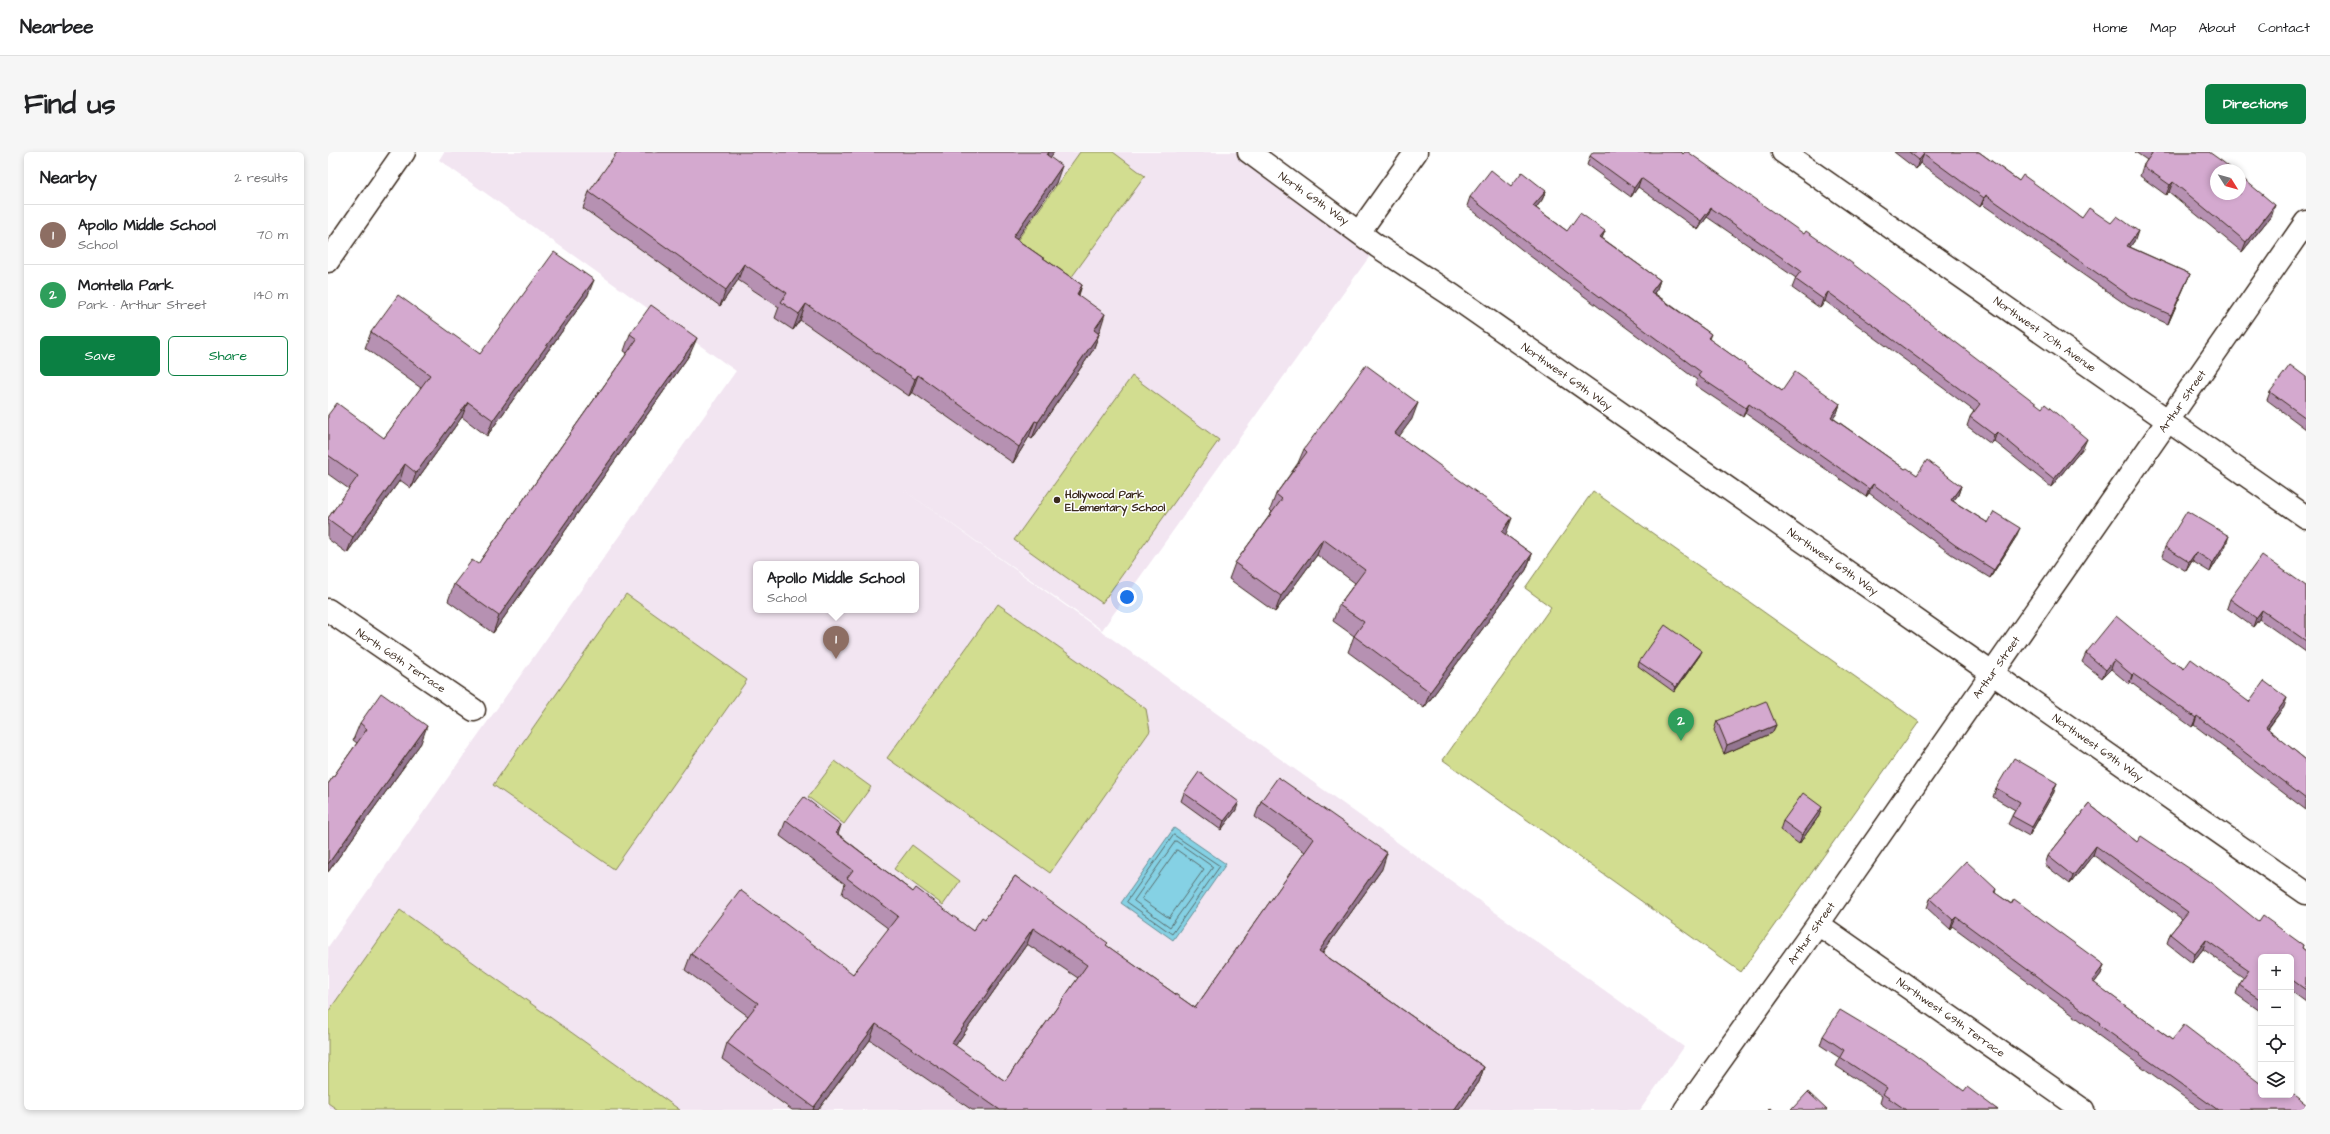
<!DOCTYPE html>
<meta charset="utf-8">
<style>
:root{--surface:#fff;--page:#f6f6f6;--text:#202124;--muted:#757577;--line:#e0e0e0;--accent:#0b8043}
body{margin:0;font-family:"Architects Daughter",sans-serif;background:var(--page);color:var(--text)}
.controls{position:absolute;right:12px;bottom:12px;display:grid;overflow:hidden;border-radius:6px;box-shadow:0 2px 6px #0003}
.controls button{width:36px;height:36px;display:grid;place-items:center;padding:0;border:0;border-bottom:1px solid var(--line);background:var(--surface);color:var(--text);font:20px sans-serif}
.compass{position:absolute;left:1882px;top:12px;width:36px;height:36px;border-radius:50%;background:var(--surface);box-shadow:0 2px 6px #0003;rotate:127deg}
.you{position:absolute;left:799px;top:445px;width:14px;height:14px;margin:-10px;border:3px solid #fff;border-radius:50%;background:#1a73e8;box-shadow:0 0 0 6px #1a73e833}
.badge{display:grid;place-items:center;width:26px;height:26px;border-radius:50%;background:var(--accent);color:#fff;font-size:13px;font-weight:700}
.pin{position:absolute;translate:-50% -33px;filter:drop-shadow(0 1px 2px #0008)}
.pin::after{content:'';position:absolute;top:21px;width:14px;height:12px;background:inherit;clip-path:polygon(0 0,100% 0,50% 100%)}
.popup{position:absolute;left:425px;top:409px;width:166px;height:52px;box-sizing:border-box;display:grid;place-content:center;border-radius:6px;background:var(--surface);filter:drop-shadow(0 1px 3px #0005);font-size:13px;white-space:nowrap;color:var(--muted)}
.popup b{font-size:15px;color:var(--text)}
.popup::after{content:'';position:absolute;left:50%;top:100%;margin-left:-8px;border:8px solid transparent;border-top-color:var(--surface)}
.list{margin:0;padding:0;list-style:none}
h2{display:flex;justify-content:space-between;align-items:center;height:52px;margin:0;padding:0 16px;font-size:17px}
h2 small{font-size:13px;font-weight:400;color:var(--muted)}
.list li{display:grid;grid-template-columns:26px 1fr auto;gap:12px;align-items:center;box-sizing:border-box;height:60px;padding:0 16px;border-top:1px solid var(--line)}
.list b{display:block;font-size:15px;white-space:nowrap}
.list p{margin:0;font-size:13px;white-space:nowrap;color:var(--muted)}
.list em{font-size:13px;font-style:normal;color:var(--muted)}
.actions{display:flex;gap:8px;padding:12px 16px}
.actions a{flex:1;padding:9px 0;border:1px solid var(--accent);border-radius:6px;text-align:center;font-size:14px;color:var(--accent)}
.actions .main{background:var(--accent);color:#fff}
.icon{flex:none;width:22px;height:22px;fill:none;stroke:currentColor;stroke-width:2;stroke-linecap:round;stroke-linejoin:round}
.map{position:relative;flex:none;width:1978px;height:958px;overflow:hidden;border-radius:6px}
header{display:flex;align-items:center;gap:24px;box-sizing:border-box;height:56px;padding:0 20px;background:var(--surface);border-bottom:1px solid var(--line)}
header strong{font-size:19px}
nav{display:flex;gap:22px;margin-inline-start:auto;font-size:14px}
.intro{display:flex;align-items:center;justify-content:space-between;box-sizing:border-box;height:96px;padding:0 24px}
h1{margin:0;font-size:28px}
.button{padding:10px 18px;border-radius:6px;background:var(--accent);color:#fff;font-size:14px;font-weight:700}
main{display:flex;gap:24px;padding:0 24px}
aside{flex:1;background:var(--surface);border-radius:6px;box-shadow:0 2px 6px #0003}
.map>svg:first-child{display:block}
.built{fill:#f2e5f1;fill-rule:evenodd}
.green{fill:#d2dd90;stroke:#868457}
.water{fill:#85d1e4;stroke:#678e95}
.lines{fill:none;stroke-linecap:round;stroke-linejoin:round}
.shore{stroke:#596d6d;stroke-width:1}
.minor-casing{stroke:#3b2a1e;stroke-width:25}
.tertiary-casing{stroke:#3b2a1e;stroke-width:25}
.minor{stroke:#fff;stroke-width:22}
.tertiary{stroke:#fff;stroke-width:22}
.wall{fill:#b691b2;stroke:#3b2a1e;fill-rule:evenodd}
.shaded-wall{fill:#947691;stroke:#3b2a1e}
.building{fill:#d4a9cf;stroke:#3b2a1e;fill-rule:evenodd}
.poi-dot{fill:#3b2a1e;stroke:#fff;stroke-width:1.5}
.labels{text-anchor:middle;stroke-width:3;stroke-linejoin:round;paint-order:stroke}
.street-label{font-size:11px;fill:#3b2a1e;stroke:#fff}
.poi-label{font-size:11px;font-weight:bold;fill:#3b2a1e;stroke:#fff;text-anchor:start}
</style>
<header>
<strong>Nearbee</strong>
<nav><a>Home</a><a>Map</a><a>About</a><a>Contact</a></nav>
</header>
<div class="intro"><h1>Find us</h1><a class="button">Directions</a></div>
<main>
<aside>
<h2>Nearby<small>2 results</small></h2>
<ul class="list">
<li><span class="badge" style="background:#8d6e63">1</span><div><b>Apollo Middle School</b><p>School</p></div><em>70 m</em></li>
<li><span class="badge" style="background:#2e9e5b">2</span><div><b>Montella Park</b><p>Park · Arthur Street</p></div><em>140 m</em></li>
</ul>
<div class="actions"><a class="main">Save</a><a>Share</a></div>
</aside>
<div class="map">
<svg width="1978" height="958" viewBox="0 0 1978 958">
<rect width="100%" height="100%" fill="#fff"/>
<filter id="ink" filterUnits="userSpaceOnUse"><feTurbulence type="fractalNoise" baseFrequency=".025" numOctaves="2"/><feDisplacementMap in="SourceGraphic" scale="8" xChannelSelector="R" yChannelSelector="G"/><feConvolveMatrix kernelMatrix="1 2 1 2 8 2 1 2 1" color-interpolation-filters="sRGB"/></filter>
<g filter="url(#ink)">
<!-- built -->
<path class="built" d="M 116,0 L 919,0 L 1049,94 L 774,478 L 570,334 L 1356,895 L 1312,958 L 0,958 L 0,795 L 408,219 L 111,8 ZM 428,412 L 588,412 L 588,458 L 428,458 Z"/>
<!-- green -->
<path class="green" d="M 752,0 L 785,0 L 817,24 L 735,137 L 681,100 Z
M 804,224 L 891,288 L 774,451 L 686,388 Z
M 1265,339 L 1591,570 L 1413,820 L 1115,608 L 1223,455 L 1197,436 Z
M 298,442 L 419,528 L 286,717 L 165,633 Z
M 670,452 L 818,557 L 822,579 L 722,721 L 559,606 Z
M 507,609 L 543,635 L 516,672 L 480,645 Z
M 584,693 L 632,729 L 615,753 L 566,717 Z
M 72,758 L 352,958 L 10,958 L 0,951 L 0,860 Z"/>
<!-- water -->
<path class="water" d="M 846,676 L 898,712 L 845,788 L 793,751 Z"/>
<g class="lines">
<!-- shore -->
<path class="shore" d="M 846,683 L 892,714 L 844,782 L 799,750 Z
M 848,689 L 885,715 L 842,775 L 806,749 Z
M 849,698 L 876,717 L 841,766 L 814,747 Z"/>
<defs>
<path id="minor" d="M 921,0 L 1049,94 L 1125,144 L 1978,741
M 1455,0 L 1978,365
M 1032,79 L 1088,0
M 0,458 L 146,558
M 1490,772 L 1755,958
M 1357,958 L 1490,772 L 1978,70"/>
<path id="tertiary" d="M 0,109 L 76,0"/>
</defs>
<!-- minor casing -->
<use href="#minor" class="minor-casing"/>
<!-- tertiary casing -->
<use href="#tertiary" class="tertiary-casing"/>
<!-- minor -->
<use href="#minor" class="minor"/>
<!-- tertiary -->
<use href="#tertiary" class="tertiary"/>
</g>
<!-- wall -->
<path class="wall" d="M 1353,0 L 1755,296 L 1723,335 L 1666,289 L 1663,292 L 1639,274 L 1642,265 L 1646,259 L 1622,241 L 1497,149 L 1492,156 L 1464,136 L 1468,126 L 1379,65 L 1370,78 L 1310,35 L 1303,45 L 1259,13 L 1262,4 Z
M 1566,0 L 1651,0 L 1691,29 L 1754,66 L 1807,88 L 1802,95 L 1862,122 L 1858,131 L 1840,172 L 1800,154 L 1654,52 L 1652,55 L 1592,11 L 1588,17 Z
M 1807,0 L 1881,0 L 1944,63 L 1914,100 L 1841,40 L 1838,43 L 1812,24 L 1815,14 L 1819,8 Z
M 722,6 L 728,31 L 688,87 L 754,133 L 751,143 L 772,178 L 770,181 L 771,182 L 765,198 L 704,287 L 701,285 L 685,311 L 584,240 L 581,244 L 472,168 L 465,178 L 447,166 L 451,155 L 410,128 L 392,154 L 255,56 L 261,40 Z
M 1183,34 L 1218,39 L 1214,48 L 1208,56 L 1239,79 L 1277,79 L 1274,86 L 1332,128 L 1329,137 L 1326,141 L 1383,182 L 1381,187 L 1454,239 L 1512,252 L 1509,261 L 1505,266 L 1577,317 L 1589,323 L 1633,334 L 1630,343 L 1625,349 L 1660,371 L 1688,385 L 1662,426 L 1623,402 L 1541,341 L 1538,345 L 1417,261 L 1415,265 L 1367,233 L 1369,228 L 1198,101 L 1139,54 L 1142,45 Z
M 260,143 L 159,284 L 134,265 L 83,336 L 72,328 L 19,401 L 0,387 L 0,366 L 21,337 L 0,322 L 0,263 L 56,286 L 93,236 L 37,196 L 43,180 L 152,202 Z
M 302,182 L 362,202 L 165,481 L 120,449 L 126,432 L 150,412 L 299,201 L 296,199 Z
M 1978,225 L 1978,277 L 1939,248 L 1942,240 Z
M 1084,267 L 1071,284 L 1178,383 L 1204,402 L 1198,418 L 1096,556 L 1020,500 L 1026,484 L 1005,469 L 1011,453 L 1027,431 L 989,403 L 947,460 L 901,427 L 907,411 L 944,360 L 942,358 L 948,342 L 970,311 L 976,297 Z
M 1898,393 L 1882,420 L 1864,409 L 1858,419 L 1834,404 L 1837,395 Z
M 1978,434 L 1978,500 L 1931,467 L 1925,475 L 1899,456 L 1902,447 Z
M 1758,501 L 1844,510 L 1921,550 L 1956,555 L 1940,577 L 1978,608 L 1978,658 L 1866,573 L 1864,575 L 1802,530 L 1801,532 L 1783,517 L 1774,526 L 1754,510 Z
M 1372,503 L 1346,540 L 1310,514 L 1311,510 Z
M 1389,569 L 1448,573 L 1444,581 L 1396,602 L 1386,578 Z
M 32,571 L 93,591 L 0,720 L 0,632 L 29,591 L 25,588 Z
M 1668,636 L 1726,640 L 1701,684 L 1680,672 L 1687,658 L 1665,645 Z
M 856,641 L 908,658 L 893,678 L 853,649 Z
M 933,649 L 1054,717 L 994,801 L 1156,915 L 1151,930 L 1131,958 L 644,958 L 542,888 L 490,958 L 464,958 L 394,907 L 399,891 L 420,864 L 357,818 L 363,802 L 525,822 L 561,777 L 514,742 L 517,732 L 452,684 L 458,668 L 510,682 L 585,740 L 645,779 L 657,767 L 687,724 L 779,794 L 867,856 L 977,700 L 927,665 ZM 699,792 L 750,826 L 677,929 L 627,894 Z
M 1761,652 L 1809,690 L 1931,770 L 1975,793 L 1974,796 L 1978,799 L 1978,850 L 1963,839 L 1963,805 L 1933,805 L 1933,857 L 1932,859 L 1908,842 L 1911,833 L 1916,826 L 1875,797 L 1864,811 L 1839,791 L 1842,782 L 1854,767 L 1765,703 L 1742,732 L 1717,713 L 1720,704 Z
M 1491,664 L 1471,692 L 1452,678 L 1455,669 Z
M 1668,737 L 1667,741 L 1776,813 L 1773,822 L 1766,831 L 1844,888 L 1933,932 L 1978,958 L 1874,958 L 1767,881 L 1768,880 L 1624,774 L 1622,777 L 1599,756 L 1602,747 Z
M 1495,884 L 1636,939 L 1670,958 L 1562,958 L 1552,951 L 1554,944 L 1508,914 L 1512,906 L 1492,893 Z"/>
<!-- shaded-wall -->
<path class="shaded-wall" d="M 721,0 L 726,0 L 713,20 L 719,3 Z
M 1596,2 L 1592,11 L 1588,17 L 1591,8 Z
M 734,14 L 728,31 L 679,101 L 685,85 Z
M 1313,26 L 1310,35 L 1303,45 L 1306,36 Z
M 1845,30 L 1841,40 L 1838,43 L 1842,33 Z
M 1218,39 L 1214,48 L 1202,63 L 1205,54 Z
M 1658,43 L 1654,52 L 1652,55 L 1656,46 Z
M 1947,53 L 1944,63 L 1914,100 L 1918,90 Z
M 1383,56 L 1379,65 L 1370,78 L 1373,69 Z
M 1277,79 L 1273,88 L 1272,85 Z
M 1810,79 L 1807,88 L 1796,103 L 1799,94 Z
M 416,112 L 410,128 L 392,154 L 398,138 Z
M 1862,122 L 1858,131 L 1840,172 L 1843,163 Z
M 266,128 L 260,143 L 159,284 L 165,268 Z
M 1332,128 L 1329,137 L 1320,149 L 1323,140 Z
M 754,133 L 748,150 L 749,142 Z
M 1500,140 L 1497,149 L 1492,156 L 1495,147 Z
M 478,152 L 472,168 L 465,178 L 471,162 Z
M 777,162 L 772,178 L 760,194 L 766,178 Z
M 771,182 L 765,198 L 704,287 L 710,270 Z
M 369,186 L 362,202 L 165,481 L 171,464 Z
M 590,223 L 584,240 L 581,244 L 587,227 Z
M 140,250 L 134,265 L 83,336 L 88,321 Z
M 1090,251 L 1084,267 L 1062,297 L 1067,281 Z
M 1421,252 L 1417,261 L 1415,265 L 1418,256 Z
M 1512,252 L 1509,261 L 1500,274 L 1503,265 Z
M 707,269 L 701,285 L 685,311 L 691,295 Z
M 1669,280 L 1666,289 L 1663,292 L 1666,283 Z
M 1759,287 L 1755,296 L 1723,335 L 1726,327 Z
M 77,312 L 72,328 L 19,401 L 25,385 Z
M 1545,332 L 1541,341 L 1538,345 L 1541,337 Z
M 1633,334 L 1630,343 L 1619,357 L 1623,348 Z
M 1184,366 L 1178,382 L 1168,396 L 1174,380 Z
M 1692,376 L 1688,385 L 1662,426 L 1666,418 Z
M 1901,384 L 1898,393 L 1882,420 L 1885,411 Z
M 995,387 L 989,403 L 947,460 L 953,444 Z
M 1868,400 L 1864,409 L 1858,419 L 1861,410 Z
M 1204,402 L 1198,418 L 1096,556 L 1102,540 Z
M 1934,458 L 1931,467 L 1925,475 L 1928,466 Z
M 1374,499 L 1372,503 L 1346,540 L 1348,535 Z
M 1786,508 L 1783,517 L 1774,526 L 1778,518 Z
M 1805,522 L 1802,530 L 1801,532 L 1804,523 Z
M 1959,546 L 1956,555 L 1934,584 L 1938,575 Z
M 1869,564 L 1866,573 L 1864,575 L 1868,566 Z
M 1448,573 L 1444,581 L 1396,602 L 1399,593 Z
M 99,574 L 93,591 L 0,720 L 0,712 Z
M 1729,631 L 1726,640 L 1701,684 L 1704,675 Z
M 911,650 L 908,658 L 893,678 L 896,669 Z
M 1494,655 L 1491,664 L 1471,692 L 1474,683 Z
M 513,673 L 508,689 L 508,681 Z
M 1768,694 L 1765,703 L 1742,732 L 1745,724 Z
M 1059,701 L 1054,717 L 985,814 L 991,799 Z
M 1628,765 L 1624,774 L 1622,777 L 1625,768 Z
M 705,776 L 699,792 L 618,907 L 624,891 Z
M 1878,788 L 1875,797 L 1864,811 L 1867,802 Z
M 1776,813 L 1773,822 L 1761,838 L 1764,829 Z
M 548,872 L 542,888 L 490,958 L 485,958 L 486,955 Z
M 1156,915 L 1151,930 L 1131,958 L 1126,958 Z"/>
<!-- building -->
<path class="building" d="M 289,0 L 721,0 L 719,3 L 734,14 L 685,85 L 754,133 L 749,142 L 777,162 L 766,178 L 771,182 L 710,270 L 707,269 L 691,295 L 590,223 L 587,227 L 478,152 L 471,162 L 453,150 L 459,141 L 416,112 L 398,138 L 261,40 Z
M 1265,0 L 1353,0 L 1355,2 L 1357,0 L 1360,0 L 1476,82 L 1478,79 L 1521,109 L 1714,256 L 1717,252 L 1759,287 L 1726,327 L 1669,280 L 1666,283 L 1642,265 L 1652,252 L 1625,232 L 1500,140 L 1495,147 L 1467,127 L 1473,119 L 1383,56 L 1373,69 L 1313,26 L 1306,36 L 1262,4 Z
M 1581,0 L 1651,0 L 1691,29 L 1695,23 L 1754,66 L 1761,56 L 1783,71 L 1789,64 L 1810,79 L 1799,94 L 1862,122 L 1843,163 L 1803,145 L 1658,43 L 1656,46 L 1596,2 L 1591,8 Z
M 1825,0 L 1881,0 L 1895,10 L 1905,18 L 1888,18 L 1888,42 L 1912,42 L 1912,24 L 1947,53 L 1918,90 L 1845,30 L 1842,33 L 1815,14 Z
M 1163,18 L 1183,34 L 1194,20 L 1218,39 L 1205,54 L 1239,79 L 1252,61 L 1277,79 L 1272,85 L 1332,128 L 1323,140 L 1383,182 L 1380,186 L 1454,239 L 1467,220 L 1512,252 L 1503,265 L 1577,317 L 1579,316 L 1589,323 L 1599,308 L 1633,334 L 1623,348 L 1660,371 L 1666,360 L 1692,376 L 1666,418 L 1627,393 L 1545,332 L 1541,337 L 1421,252 L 1418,256 L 1370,224 L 1373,220 L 1201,92 L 1142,45 Z
M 226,100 L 266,128 L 165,268 L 140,250 L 88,321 L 77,312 L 25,385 L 0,367 L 0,366 L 30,324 L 0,303 L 0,263 L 9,251 L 56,286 L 102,223 L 43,180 L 70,143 L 152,202 Z
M 323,153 L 369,186 L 171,464 L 126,432 L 144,408 L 150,412 L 309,187 L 302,182 Z
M 1038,213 L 1090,251 L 1067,281 L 1184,366 L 1174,380 L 1204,402 L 1102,540 L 1026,484 L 1036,470 L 1011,453 L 1037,418 L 995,387 L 953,444 L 907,411 L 954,347 L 948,342 L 979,300 L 976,297 Z
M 1962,213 L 1978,225 L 1978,266 L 1942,240 Z
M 1859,359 L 1901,384 L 1885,411 L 1868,400 L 1861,410 L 1837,395 Z
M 1934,403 L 1978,434 L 1978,489 L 1934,458 L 1928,466 L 1902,447 Z
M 1788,464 L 1844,510 L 1845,509 L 1856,517 L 1863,507 L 1921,550 L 1936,529 L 1959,546 L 1938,575 L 1978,608 L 1978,647 L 1869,564 L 1868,566 L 1805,522 L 1804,523 L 1786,508 L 1778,518 L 1758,501 Z
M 1337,473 L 1374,499 L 1348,535 L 1311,510 Z
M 53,541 L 99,574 L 0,712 L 0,632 L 39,577 L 32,571 Z
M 1438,549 L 1448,573 L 1399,593 L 1389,569 Z
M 1686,606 L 1729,631 L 1704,675 L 1684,664 L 1692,650 L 1668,636 Z
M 871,620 L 911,650 L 896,669 L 856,641 Z
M 950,625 L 1059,701 L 991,799 L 1156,915 L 1126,958 L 672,958 L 548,872 L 486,955 L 399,891 L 430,851 L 363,802 L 412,738 L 525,822 L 570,764 L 519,726 L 525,718 L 458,668 L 476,645 L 513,673 L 508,681 L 585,740 L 588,736 L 645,779 L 654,765 L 657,767 L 687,724 L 780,791 L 778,793 L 867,856 L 986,687 L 933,649 ZM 705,776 L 759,813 L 677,929 L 624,891 Z
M 1475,641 L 1494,655 L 1474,683 L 1455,669 Z
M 1761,652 L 1809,690 L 1813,684 L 1883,731 L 1931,770 L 1935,764 L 1975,793 L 1974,796 L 1978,799 L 1978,838 L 1963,827 L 1963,805 L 1933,805 L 1933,848 L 1911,833 L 1921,818 L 1878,788 L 1867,802 L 1842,782 L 1860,760 L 1768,694 L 1745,724 L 1720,704 Z
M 1638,709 L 1668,737 L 1666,740 L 1683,752 L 1686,747 L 1776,813 L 1764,829 L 1844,888 L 1856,873 L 1933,932 L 1933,943 L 1963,943 L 1963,941 L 1978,952 L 1978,958 L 1890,958 L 1771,873 L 1772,871 L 1628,765 L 1625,768 L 1602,747 Z
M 1512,858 L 1584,901 L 1636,939 L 1639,935 L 1670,958 L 1578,958 L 1555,942 L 1559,936 L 1512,905 L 1516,898 L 1495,884 Z
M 1480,940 L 1499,958 L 1463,958 Z
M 1442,956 L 1445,958 L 1440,958 Z"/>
</g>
<!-- markers -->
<circle class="poi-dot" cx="729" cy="348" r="4"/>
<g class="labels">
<!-- street labels -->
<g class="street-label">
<text transform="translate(986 46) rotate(35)" y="4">North 69th Way</text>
<text transform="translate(1717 182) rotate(35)" y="4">Northwest 70th Avenue</text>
<text transform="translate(1239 224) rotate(35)" y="4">Northwest 69th Way</text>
<text transform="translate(1854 249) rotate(-55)" y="4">Arthur Street</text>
<text transform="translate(1505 409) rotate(35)" y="4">Northwest 69th Way</text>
<text transform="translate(73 508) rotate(34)" y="4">North 68th Terrace</text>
<text transform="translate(1668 515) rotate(-55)" y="4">Arthur Street</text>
<text transform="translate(1770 595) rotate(35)" y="4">Northwest 69th Way</text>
<text transform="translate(1483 781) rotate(-55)" y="4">Arthur Street</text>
<text transform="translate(1623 865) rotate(35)" y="4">Northwest 69th Terrace</text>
</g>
<!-- poi labels -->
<g class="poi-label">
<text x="737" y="346">Hollywood Park<tspan x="737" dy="13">ELementary School</tspan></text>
</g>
</g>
</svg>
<div class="controls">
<button>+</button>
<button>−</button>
<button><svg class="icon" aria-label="locate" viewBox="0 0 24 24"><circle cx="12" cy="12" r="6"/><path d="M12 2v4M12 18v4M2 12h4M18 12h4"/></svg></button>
<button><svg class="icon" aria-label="layers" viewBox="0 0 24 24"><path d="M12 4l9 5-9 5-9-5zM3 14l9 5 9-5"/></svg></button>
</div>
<svg class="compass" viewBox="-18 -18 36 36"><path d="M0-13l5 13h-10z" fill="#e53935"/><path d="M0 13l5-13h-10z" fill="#757577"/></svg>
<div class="you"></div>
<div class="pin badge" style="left:508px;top:507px;background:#8d6e63">1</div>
<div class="popup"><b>Apollo Middle School</b>School</div>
<div class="pin badge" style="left:1353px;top:589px;background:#2e9e5b">2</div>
</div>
</main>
